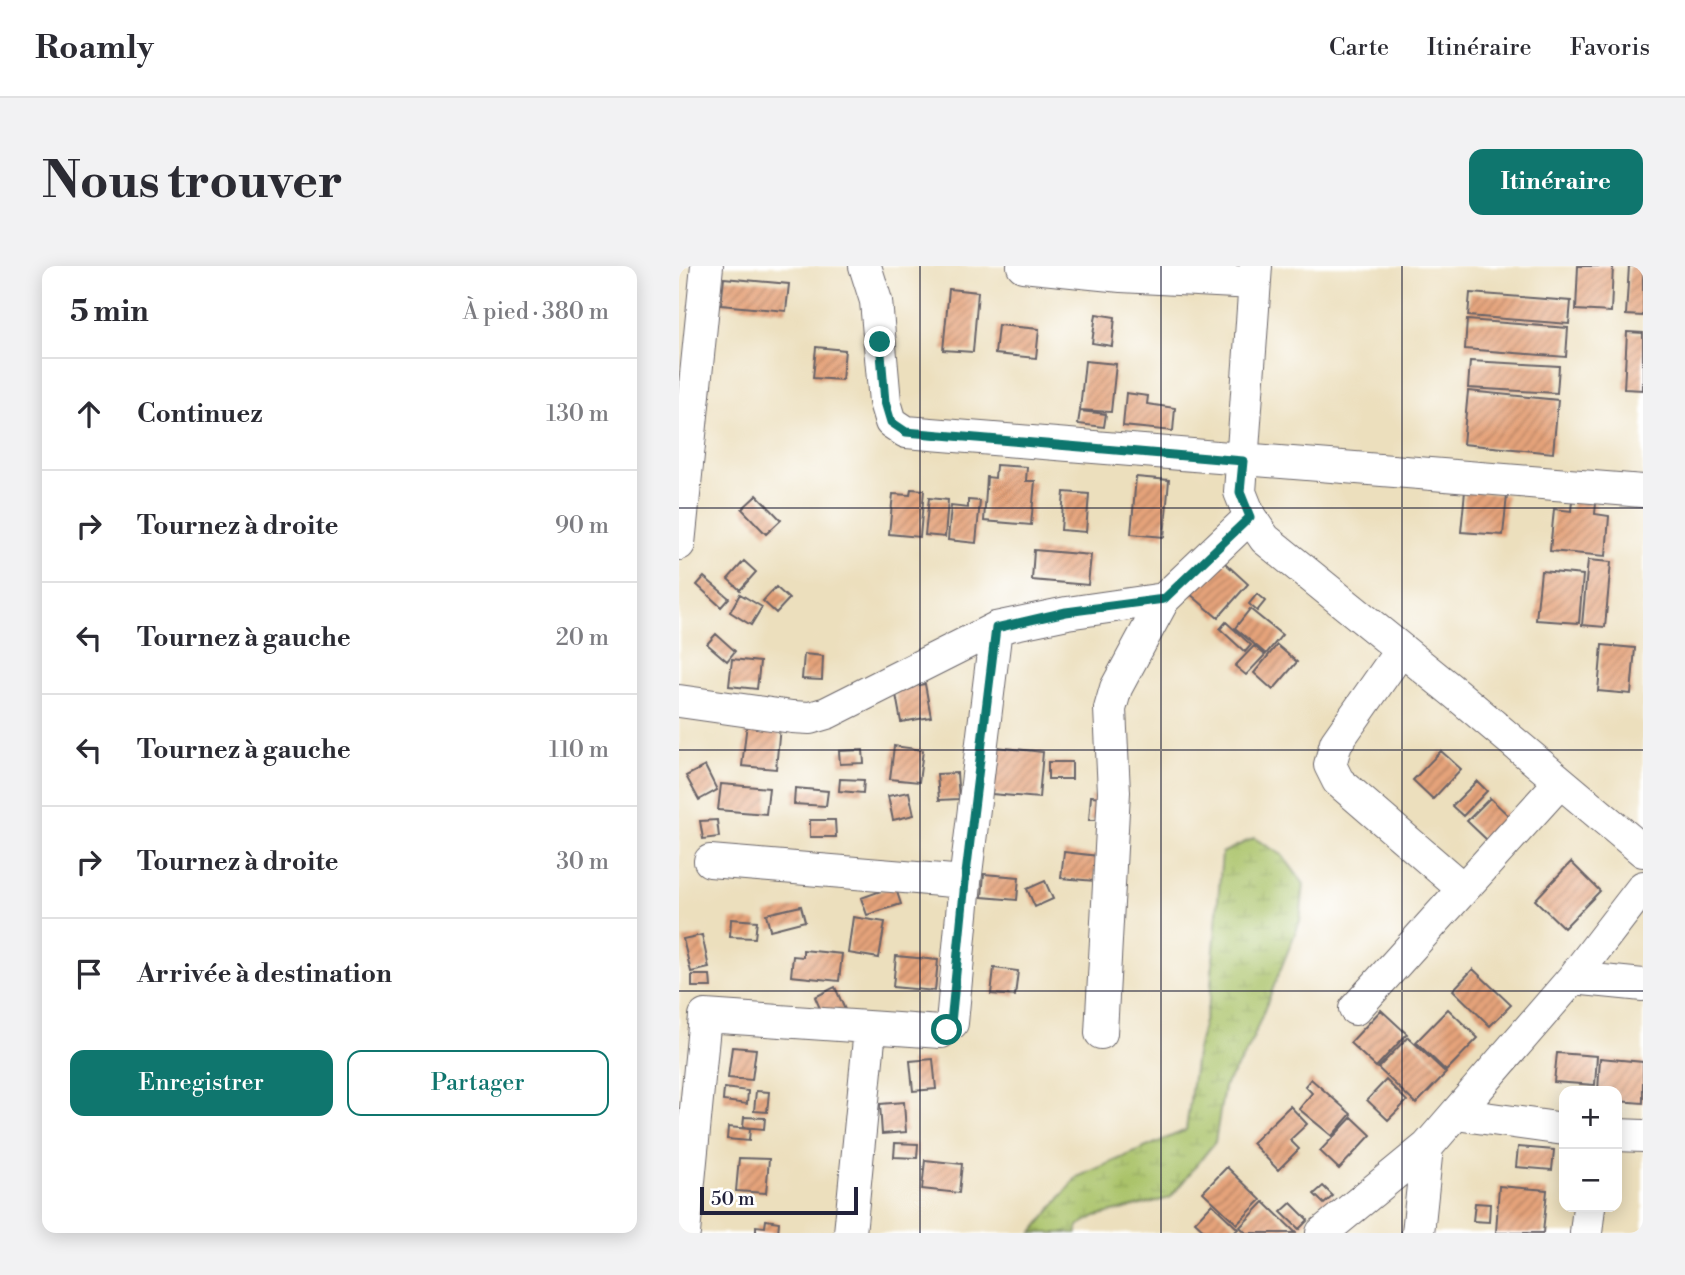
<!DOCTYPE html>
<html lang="fr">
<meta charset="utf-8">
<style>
:root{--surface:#fff;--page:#f2f2f3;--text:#2b2b33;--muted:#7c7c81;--line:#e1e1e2;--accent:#0f766e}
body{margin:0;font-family:"Libre Bodoni",serif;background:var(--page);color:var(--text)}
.controls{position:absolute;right:21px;bottom:21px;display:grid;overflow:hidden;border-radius:14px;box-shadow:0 4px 18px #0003}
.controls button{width:63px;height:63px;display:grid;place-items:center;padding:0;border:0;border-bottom:2px solid var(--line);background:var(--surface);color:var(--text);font:35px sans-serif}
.scale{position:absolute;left:21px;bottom:18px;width:158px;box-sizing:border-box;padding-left:7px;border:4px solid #22223b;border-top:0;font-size:19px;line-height:24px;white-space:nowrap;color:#22223b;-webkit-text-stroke:5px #fff;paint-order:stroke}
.stop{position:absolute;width:21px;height:21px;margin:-16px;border:5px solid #0f766e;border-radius:50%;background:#fff}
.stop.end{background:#0f766e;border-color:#fff;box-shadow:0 2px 7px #0008}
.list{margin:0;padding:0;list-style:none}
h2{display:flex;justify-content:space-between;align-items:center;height:91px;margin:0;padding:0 28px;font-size:30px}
h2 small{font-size:23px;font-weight:400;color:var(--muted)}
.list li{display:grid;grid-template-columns:46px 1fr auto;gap:21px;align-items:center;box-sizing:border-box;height:112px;padding:0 28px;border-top:2px solid var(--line)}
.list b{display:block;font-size:26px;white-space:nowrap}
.list em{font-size:23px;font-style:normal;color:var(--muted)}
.actions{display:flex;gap:14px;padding:21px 28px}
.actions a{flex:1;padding:16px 0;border:2px solid var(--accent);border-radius:14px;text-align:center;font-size:24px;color:var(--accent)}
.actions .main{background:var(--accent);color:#fff}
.icon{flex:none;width:38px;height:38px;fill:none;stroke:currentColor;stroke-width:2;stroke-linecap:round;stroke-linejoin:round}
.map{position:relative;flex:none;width:964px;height:967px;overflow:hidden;border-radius:14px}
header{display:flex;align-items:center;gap:42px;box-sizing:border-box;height:98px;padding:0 35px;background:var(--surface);border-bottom:2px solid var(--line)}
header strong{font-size:33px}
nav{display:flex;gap:38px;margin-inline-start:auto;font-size:24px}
.intro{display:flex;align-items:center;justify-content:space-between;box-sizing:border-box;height:168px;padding:0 42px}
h1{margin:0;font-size:49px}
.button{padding:18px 32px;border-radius:14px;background:var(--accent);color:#fff;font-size:24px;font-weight:700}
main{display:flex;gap:42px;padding:0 42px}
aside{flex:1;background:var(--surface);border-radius:14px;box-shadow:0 4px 18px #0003}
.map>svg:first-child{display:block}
.wetland{fill:url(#wetland-marsh);stroke:#667252;stroke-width:2}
.building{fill:url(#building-hatch)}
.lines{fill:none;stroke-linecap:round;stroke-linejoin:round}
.minor-casing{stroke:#696468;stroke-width:34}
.minor{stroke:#fff;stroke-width:32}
.route{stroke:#0f766e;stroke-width:9}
.grid{fill:none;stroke:#22223b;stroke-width:2;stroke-opacity:0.55}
</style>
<header>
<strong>Roamly</strong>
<nav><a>Carte</a><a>Itinéraire</a><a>Favoris</a></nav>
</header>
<div class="intro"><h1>Nous trouver</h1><a class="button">Itinéraire</a></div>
<main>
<aside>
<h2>5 min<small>À pied · 380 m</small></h2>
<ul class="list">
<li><svg class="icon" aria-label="ahead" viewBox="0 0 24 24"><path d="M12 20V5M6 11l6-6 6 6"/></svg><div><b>Continuez</b></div><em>130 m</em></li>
<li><svg class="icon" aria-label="right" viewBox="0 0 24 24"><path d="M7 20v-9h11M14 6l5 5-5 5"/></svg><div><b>Tournez à droite</b></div><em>90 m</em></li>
<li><svg class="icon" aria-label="left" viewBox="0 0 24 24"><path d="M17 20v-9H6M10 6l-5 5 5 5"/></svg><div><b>Tournez à gauche</b></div><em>20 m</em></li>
<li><svg class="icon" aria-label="left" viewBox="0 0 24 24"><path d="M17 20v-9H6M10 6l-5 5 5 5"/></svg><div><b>Tournez à gauche</b></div><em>110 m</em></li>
<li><svg class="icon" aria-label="right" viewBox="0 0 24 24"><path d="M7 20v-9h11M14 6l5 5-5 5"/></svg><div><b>Tournez à droite</b></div><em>30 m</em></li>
<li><svg class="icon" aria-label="arrive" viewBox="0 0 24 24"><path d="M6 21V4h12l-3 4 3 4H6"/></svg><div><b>Arrivée à destination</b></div></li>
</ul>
<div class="actions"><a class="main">Enregistrer</a><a>Partager</a></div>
</aside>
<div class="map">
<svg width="964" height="967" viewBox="0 0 964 967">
<defs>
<pattern id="wetland-marsh" width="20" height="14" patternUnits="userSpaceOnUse" patternTransform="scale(1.75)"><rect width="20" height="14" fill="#aac369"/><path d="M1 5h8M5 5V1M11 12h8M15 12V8" fill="none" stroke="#92a75c"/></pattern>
<pattern id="building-hatch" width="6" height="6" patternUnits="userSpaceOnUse" patternTransform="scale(1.75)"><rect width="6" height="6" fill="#e5a37a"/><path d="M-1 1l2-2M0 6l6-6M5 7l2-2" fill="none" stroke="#b98465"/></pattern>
</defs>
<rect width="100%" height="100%" fill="#fff"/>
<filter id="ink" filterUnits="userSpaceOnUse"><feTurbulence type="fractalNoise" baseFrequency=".0143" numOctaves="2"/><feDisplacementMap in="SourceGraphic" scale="14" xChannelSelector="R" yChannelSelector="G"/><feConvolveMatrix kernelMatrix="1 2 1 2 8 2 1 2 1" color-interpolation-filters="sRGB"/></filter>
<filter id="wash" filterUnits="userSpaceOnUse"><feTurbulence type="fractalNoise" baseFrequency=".00686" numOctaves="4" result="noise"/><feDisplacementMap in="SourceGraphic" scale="28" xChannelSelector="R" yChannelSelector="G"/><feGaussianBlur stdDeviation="1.57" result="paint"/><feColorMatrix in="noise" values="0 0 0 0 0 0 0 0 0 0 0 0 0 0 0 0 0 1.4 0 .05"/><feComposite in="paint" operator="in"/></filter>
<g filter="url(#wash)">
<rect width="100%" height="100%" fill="#ecdfbd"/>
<!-- wetland -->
<path class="wetland" d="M 575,572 L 603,589 L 625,618 L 621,655 L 570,782 L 545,821 L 536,876 L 491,932 L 417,950 L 399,960 L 398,967 L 353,967 L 398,911 L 507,864 L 517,788 L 531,731 L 543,587 Z"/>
<g id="blocks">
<!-- building -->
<path class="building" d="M 899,0 L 934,0 L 932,46 L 897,44 Z
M 950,0 L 964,0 L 964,50 L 947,49 Z
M 45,12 L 110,18 L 107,45 L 42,39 Z
M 270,23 L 299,26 L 294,86 L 264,84 Z
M 791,27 L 892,35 L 890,58 L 789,50 Z
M 417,48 L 436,51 L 433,80 L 413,77 Z
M 788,54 L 889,62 L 887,91 L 786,83 Z
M 319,59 L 360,63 L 357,92 L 316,88 Z
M 948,66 L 964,67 L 964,124 L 945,123 Z
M 137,81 L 166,84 L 163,114 L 134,112 Z
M 406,95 L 437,98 L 432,146 L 401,144 Z
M 791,95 L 880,100 L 878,127 L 789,122 Z
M 789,125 L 879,134 L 874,187 L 784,178 Z
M 447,127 L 469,130 L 468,138 L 496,142 L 494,165 L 444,160 Z
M 401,145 L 427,148 L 425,161 L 399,158 Z
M 317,199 L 348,201 L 347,215 L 356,215 L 352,259 L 305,255 L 308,211 L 316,212 Z
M 457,211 L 490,214 L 485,271 L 452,268 Z
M 232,223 L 245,224 L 241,271 L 210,268 L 214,228 L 231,229 Z
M 786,225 L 828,229 L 824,269 L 782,266 Z
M 385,226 L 410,228 L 407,266 L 382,264 Z
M 78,229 L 102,254 L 87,268 L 63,243 Z
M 250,232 L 269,234 L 266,271 L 246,269 Z
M 289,234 L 301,235 L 297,277 L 269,274 L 272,240 L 289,242 Z
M 893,235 L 917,237 L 916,248 L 930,250 L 927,290 L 871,285 L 875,243 L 892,245 Z
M 355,284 L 412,289 L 409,319 L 353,314 Z
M 534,286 L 569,318 L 539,352 L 503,321 Z
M 909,294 L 932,296 L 926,361 L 903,359 Z
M 65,295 L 77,306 L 61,324 L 49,313 Z
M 862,305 L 904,309 L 900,357 L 857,354 Z
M 25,311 L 50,332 L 42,341 L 18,319 Z
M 97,321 L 110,333 L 97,347 L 84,335 Z
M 61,328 L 83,341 L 72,359 L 51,346 Z
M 578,328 L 586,335 L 578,345 L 570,338 Z
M 571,343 L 603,369 L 587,388 L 556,362 Z
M 547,356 L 572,379 L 566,386 L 541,363 Z
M 37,368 L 56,385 L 48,395 L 28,378 Z
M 598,379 L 618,396 L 594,424 L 575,407 Z
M 923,379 L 956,382 L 952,428 L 919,425 Z
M 575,380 L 586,389 L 567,409 L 556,400 Z
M 125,388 L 144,390 L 143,414 L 123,413 Z
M 53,393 L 81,396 L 78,423 L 50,420 Z
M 246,418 L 252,451 L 222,456 L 216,423 Z
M 68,457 L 101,460 L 97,503 L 63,500 Z
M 215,480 L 244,484 L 240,516 L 211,513 Z
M 317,481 L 364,486 L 360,532 L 313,528 Z
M 184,484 L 185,497 L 161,498 L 160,485 Z
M 762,485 L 782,503 L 754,533 L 734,514 Z
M 369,496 L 393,496 L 393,513 L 369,513 Z
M 26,500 L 38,524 L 20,534 L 7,510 Z
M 278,507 L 280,533 L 260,534 L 258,508 Z
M 161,513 L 185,514 L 184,527 L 160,525 Z
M 798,515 L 808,525 L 784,550 L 773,540 Z
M 42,518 L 90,522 L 87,548 L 39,544 Z
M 116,522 L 149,525 L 147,540 L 115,538 Z
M 230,526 L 235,549 L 214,554 L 209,530 Z
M 412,530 L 425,531 L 424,554 L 410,554 Z
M 811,532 L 831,551 L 808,574 L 788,555 Z
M 38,554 L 40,571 L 24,573 L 21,555 Z
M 131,554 L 156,554 L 157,571 L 131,571 Z
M 385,586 L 419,590 L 416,615 L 382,612 Z
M 892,596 L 921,625 L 885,662 L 856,634 Z
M 305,608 L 340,611 L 338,634 L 303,631 Z
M 366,615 L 374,633 L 356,641 L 348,623 Z
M 216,620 L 222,638 L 188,649 L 182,632 Z
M 122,640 L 126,655 L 91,664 L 87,648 Z
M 174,651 L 206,656 L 200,692 L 169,687 Z
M 52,653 L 78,655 L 76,672 L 51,671 Z
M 23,669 L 30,702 L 12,706 L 4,673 Z
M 124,684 L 163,688 L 160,715 L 112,710 L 114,690 L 124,691 Z
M 217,690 L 259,694 L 256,725 L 214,721 Z
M 315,702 L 339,705 L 336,730 L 312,728 Z
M 794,703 L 832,739 L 811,760 L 774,724 Z
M 13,709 L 31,709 L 32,721 L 13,721 Z
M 156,721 L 167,746 L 146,754 L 136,731 Z
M 769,743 L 799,772 L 767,805 L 737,776 Z
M 702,744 L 728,768 L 697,801 L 671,777 Z
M 729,771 L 767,807 L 737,838 L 699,802 Z
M 53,781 L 77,783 L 73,814 L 49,812 Z
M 878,787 L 918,790 L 916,819 L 875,816 Z
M 921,792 L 964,796 L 964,837 L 938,835 L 938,825 L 919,825 Z
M 254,793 L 257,823 L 234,825 L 231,795 Z
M 632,813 L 672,848 L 653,870 L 620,843 L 633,827 L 626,820 Z
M 707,814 L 728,835 L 709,854 L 688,834 Z
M 45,822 L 69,825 L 68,838 L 44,835 Z
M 77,825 L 90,826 L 88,846 L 75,845 Z
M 225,836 L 227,866 L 203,868 L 201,838 Z
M 611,840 L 628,858 L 611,874 L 620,883 L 599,904 L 573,877 Z
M 65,851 L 86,852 L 85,863 L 64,861 Z
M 673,851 L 692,869 L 660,903 L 641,885 Z
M 49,861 L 71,863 L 70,875 L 48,873 Z
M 216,877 L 239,878 L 238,892 L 215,891 Z
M 839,881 L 875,884 L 873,904 L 837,901 Z
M 60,892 L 90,893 L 87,927 L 57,925 Z
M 246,894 L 283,898 L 280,927 L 243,923 Z
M 548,901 L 582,934 L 558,958 L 524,926 Z
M 644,920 L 654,930 L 645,938 L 635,928 Z
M 820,920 L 868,924 L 864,967 L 817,967 Z
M 585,936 L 617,967 L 567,967 L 561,961 Z
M 612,937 L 629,954 L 620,963 L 602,946 Z
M 796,937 L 811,938 L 810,956 L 794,955 Z
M 533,938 L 559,963 L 555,967 L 528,967 L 516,956 Z
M 87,954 L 100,956 L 99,967 L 77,967 L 77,960 L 86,961 Z"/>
</g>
</g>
<g filter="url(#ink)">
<use href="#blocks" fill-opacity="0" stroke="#696468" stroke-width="2"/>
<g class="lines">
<defs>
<path id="minor" d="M 186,0 L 197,35 L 206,136 L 212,156 L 227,166 L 964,225
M 344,0 L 442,10 L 575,17
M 577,0 L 561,226 L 571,251 L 586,273 L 776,427 L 964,585
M 0,278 L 28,0
M 722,384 L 657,477 L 651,499 L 659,515 L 784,623
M 0,435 L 113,451 L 131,452 L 148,447 L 317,362 L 388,347 L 485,333 L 571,251
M 31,595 L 286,616
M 894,712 L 964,719
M 676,743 L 881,516
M 422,767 L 435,526 L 431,443 L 437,422 L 485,333
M 777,848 L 885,863
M 938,869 L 964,870
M 5,967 L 26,750 L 262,766 L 273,757 L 286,616 L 317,362
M 171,967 L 191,763
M 643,967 L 748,881 L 894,712 L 964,621
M 739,967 L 748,881
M 907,967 L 910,941"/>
</defs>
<!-- minor casing -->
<use href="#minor" class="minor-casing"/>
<!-- minor -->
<use href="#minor" class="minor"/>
</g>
</g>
<g class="lines" filter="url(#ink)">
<!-- route -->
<path class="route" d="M 201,76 L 206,136 L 212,156 L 227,166 L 564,195 L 561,226 L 571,251 L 485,333 L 387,346 L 317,362 L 286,616 L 272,757 L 268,764"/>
</g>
<!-- grid -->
<path class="grid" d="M 241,0 L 241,967M 482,0 L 482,967M 723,0 L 723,967M 0,242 L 964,242M 0,484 L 964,484M 0,725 L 964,725"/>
</svg>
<div class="controls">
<button>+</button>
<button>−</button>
</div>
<div class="scale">50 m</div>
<div class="stop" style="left:268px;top:764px"></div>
<div class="stop end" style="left:201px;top:76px"></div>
</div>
</main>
